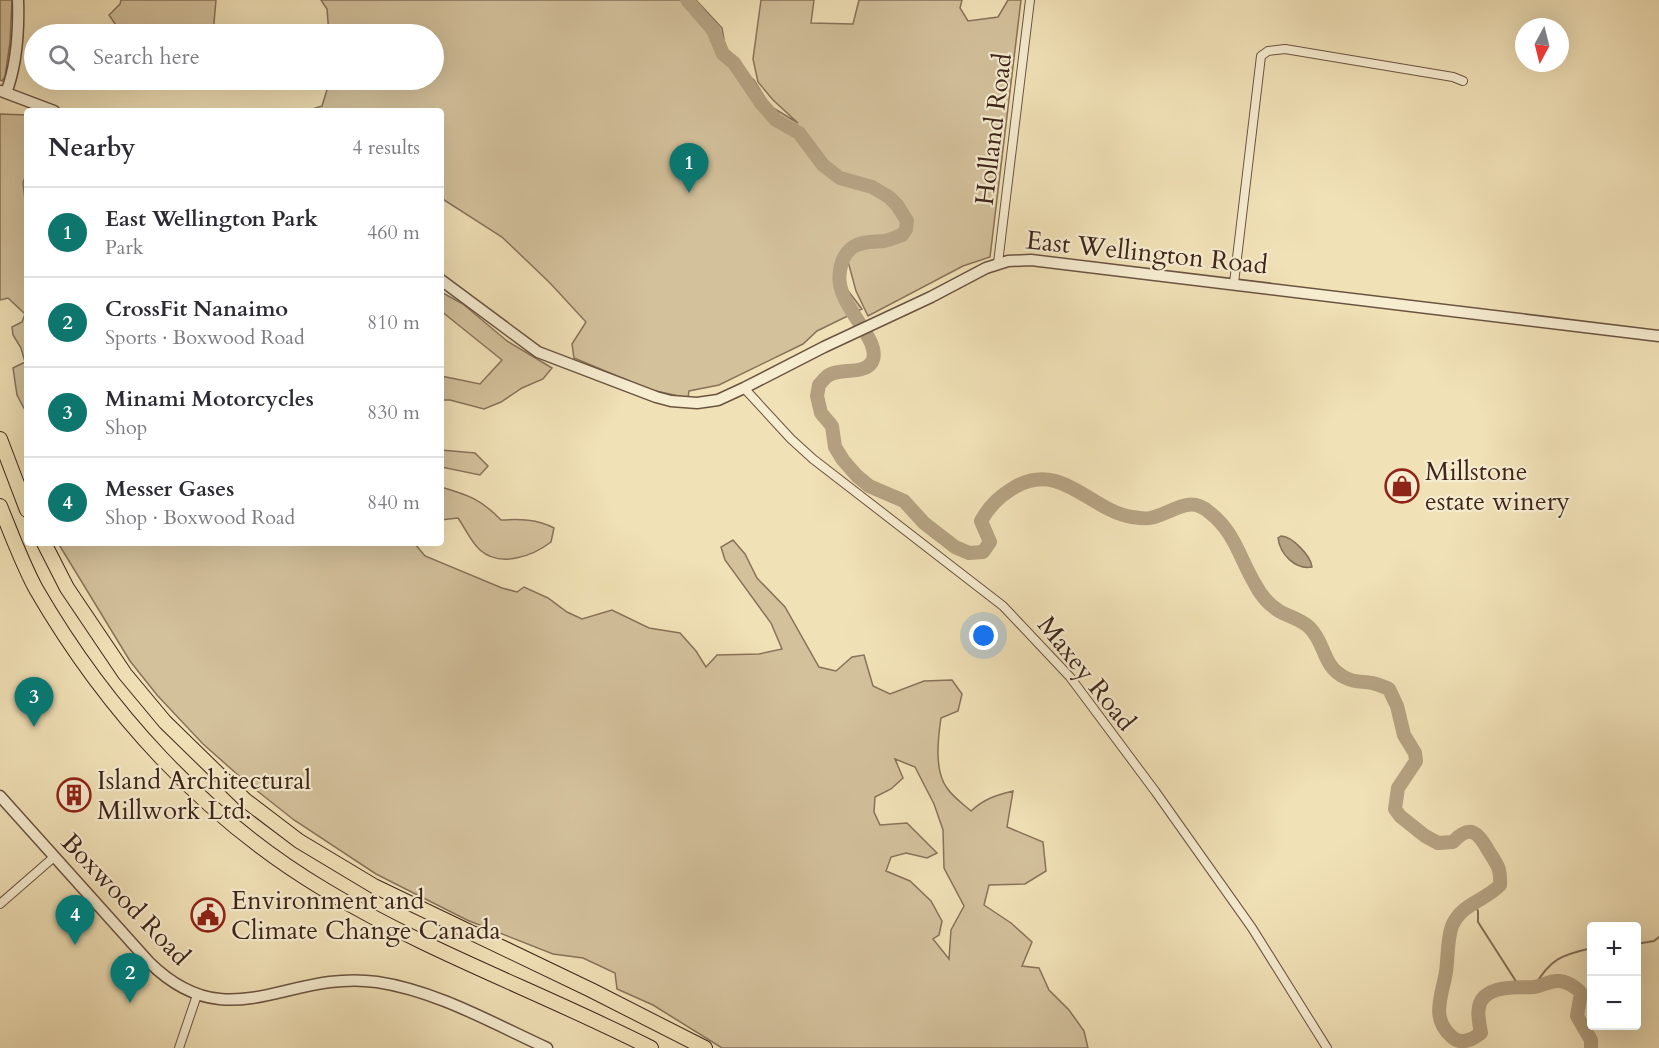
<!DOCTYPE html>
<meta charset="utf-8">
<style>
:root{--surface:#fff;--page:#f7f7f7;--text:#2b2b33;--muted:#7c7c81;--line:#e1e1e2;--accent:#0f766e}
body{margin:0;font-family:Cardo,serif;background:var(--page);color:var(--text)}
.controls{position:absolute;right:18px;bottom:18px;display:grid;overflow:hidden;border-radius:6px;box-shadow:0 6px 24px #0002}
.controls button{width:54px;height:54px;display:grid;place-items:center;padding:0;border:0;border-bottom:2px solid var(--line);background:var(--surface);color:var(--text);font:30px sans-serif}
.compass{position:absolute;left:1515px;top:18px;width:54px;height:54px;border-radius:50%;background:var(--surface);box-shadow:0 6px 24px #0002;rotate:187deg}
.you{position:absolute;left:984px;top:636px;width:21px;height:21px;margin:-15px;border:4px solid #fff;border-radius:50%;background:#1a73e8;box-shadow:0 0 0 9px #1a73e833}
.badge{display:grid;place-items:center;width:39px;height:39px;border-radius:50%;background:var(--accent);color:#fff;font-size:20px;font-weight:700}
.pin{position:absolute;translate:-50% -50px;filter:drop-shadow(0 2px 3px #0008)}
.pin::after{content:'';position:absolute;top:32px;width:21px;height:18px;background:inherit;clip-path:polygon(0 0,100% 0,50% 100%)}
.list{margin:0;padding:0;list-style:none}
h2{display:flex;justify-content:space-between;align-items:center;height:78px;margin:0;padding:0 24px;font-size:26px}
h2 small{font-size:20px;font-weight:400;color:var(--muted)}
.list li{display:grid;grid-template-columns:39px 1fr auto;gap:18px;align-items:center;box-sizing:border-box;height:90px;padding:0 24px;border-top:2px solid var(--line)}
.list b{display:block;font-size:22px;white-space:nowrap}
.list p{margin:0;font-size:20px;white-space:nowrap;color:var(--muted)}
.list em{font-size:20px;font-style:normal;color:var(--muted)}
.icon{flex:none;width:33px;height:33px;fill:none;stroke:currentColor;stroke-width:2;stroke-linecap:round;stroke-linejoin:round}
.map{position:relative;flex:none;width:1659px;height:1048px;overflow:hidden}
.search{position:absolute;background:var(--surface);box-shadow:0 6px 24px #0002;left:24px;top:24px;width:420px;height:66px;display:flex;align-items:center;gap:15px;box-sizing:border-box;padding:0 21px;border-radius:33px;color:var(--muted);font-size:22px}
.panel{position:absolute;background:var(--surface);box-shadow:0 6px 24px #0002;left:24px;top:108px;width:420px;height:438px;border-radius:6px}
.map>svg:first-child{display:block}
.green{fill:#d3c19c;stroke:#88725a;stroke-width:1.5;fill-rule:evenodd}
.water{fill:#b4a181;stroke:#856f57;stroke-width:1.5}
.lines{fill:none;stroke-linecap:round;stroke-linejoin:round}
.stream{stroke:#856f57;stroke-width:2}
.river{stroke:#b4a181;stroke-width:14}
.minor-casing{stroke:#6b5340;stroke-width:10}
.tertiary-casing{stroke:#6b5340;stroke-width:13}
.trunk-casing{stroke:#3e2419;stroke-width:16}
.minor{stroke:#f6ecd0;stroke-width:8}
.tertiary{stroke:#f6ecd0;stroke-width:10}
.trunk{stroke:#f1e1b7;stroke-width:14}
.labels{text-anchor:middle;stroke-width:4.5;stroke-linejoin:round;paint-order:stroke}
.street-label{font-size:26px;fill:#3e2419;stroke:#f6ecd0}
.poi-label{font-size:26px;fill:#3e2419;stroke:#f6ecd0;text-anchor:start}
</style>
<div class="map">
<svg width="1659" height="1048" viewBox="0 0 1659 1048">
<rect width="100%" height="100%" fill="#f1e1b7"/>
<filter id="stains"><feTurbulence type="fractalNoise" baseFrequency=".00333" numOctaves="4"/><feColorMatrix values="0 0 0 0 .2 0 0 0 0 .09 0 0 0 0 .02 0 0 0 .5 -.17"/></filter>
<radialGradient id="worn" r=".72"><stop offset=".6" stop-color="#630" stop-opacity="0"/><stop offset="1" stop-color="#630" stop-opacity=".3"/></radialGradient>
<!-- green -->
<path class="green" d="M 0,0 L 12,0 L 10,42 L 5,77 L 2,81 L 0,80 Z
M 121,0 L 216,0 L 213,34 L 122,34 L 109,15 L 120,4 Z
M 321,0 L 696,0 L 722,28 L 726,51 L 731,61 L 754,80 L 770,106 L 798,123 L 773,100 L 758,82 L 753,59 L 761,0 L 814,0 L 811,23 L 853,24 L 859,0 L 962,0 L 960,8 L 968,21 L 998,17 L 1008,0 L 1021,0 L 990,257 L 963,266 L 868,316 L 856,291 L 846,254 L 843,284 L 862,309 L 817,331 L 803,344 L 719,385 L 689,391 L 688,398 L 651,390 L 574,358 L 572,344 L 586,322 L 550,283 L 502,237 L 441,198 L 441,111 L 306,111 L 322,106 L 330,80 L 434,80 L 434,34 L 329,34 L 327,9 Z
M 0,114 L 27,115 L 27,171 L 23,183 L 27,217 L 27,414 L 17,395 L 13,368 L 25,362 L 21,348 L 13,335 L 12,327 L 22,322 L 25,314 L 8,298 L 0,300 Z
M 441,292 L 463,304 L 507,341 L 552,368 L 543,379 L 522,388 L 501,402 L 484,409 L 450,400 L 441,400 L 441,376 L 480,384 L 502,360 L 441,311 Z
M 441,450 L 475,453 L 488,466 L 480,475 L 441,467 Z
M 441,487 C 468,495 481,499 501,520 C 520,519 537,519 554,528 L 551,542 C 533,556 500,568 480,550 C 471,542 465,528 458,518 L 441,520 Z
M 733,540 L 745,554 L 757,578 L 785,607 L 819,667 L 836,671 L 852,657 L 864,655 L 873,686 L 890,694 L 924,681 L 952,680 L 962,694 L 958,711 L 941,718 C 938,738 934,771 947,788 C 953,797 963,804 971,811 C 984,799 996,795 1013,791 L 1007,827 L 1043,842 L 1046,871 L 1025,884 L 989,885 L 984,905 L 1011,923 L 1032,942 L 1022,966 L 1039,968 L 1049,990 L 1069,1010 L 1084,1031 L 1088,1048 L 722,1048 L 653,1005 L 617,989 L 615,973 L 583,958 L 553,954 L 467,920 L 376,874 L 294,820 L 246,782 L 203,744 L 157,695 L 130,661 L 58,543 L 414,543 L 425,556 L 502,588 L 517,592 L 524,587 L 548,598 L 567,612 L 582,619 L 612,610 L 649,628 L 680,633 L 696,651 L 706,667 L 717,655 L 759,654 L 782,649 L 771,623 L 725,560 L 721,547 ZM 895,759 L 915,767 L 934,804 L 943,830 L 944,868 L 964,906 L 951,930 L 949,959 L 933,939 L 939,935 L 942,921 L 931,901 L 910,881 L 886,871 L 891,857 L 906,853 L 927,858 L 937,853 L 907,823 L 880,825 L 874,812 L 875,797 L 891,789 L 903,778 Z"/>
<!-- water -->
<path class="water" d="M 1281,536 C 1292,536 1311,556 1312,567 C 1295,570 1280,554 1278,538 Z"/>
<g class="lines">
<!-- stream -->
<path class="stream" d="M 1473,902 L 1478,911 L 1478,922 L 1519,986
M 1636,944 L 1654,941 L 1659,937
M 1534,987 C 1550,959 1561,955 1592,948"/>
<!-- river -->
<path class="river" d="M 687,0 L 713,30 L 723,54 L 734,63 L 761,103 L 776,120 L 799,133 L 823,165 L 832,172 L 840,178 L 872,187 L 889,197 L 897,205 L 907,221 L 906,229 L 902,235 C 896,237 890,240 884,241 C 873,242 862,241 853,247 C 845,253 841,262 840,271 C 833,305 884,339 872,362 C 864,375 840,368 829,375 C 825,377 822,382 819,385 L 817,396 L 821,413 L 832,426 L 835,447 L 843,460 L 857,476 L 869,486 L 904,501 L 924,523 L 955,547 L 969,553 L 983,552 L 990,542 L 981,521 C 990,505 1000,496 1015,487 C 1061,460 1091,511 1132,517 C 1138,518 1145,519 1150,518 C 1172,514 1188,494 1209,512 C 1235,532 1239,557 1255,584 C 1260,594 1268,604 1279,611 C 1289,617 1301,619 1310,628 C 1326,644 1322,667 1346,678 C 1355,683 1363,681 1372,683 C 1378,684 1384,687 1389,689 L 1397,706 L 1404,735 L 1415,753 L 1416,761 L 1398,788 L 1395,809 L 1400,816 L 1425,836 L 1438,843 L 1453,842 C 1470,824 1478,832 1488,850 C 1497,865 1501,867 1500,885 C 1485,901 1462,903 1452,926 C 1447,940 1448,958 1446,972 C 1442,996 1430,1018 1452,1037 C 1461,1045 1472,1040 1481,1033 C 1479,1022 1475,1006 1484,997 C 1497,985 1519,988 1534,987 C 1542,986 1549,981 1557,981 C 1565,980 1576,987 1581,993 L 1577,1016 L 1591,1040 L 1591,1048"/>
<defs>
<path id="minor" d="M 998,263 L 1030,0
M 1234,283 L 1261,56 L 1268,51 L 1285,49 L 1453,77 L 1463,81
M 744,388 L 791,439 L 813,459 L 1003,606 L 1070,677 L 1155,791 L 1252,928 L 1327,1048
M 0,904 L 54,857
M 179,1048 L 197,995"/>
<path id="tertiary" d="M 1,91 L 54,111
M 6,93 C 17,64 19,31 18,0
M 441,280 L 538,352 L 656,397 L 671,401 L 697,403 L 718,400 L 744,388 L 824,347 L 931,297 L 986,268 L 1008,261 L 1031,260 L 1659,336
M 0,796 L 149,962 C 229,1041 287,969 377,982 C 437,991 492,1023 547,1048"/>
<path id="trunk" d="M 0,439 L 27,510
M 0,506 C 11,533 22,563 36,589 C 106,710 204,818 325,890 C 428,952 543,993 651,1048
M 44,543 L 67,588 L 125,674 L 165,722 L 245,800 L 299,841 L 374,886 L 591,990 L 705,1048"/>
</defs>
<!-- minor casing -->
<use href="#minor" class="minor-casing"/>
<!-- tertiary casing -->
<use href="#tertiary" class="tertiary-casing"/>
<!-- trunk casing -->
<use href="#trunk" class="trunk-casing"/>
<!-- minor -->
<use href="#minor" class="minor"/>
<!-- tertiary -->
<use href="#tertiary" class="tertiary"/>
<!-- trunk -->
<use href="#trunk" class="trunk"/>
</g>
<!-- icons -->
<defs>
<symbol id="shop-ring" viewBox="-11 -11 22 22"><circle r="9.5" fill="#f6ecd0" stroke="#8f2418" stroke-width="1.5"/><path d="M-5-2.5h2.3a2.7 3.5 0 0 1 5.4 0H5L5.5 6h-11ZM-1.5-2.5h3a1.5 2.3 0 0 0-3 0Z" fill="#8f2418"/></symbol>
<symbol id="building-ring" viewBox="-11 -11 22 22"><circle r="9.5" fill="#f6ecd0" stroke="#8f2418" stroke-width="1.5"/><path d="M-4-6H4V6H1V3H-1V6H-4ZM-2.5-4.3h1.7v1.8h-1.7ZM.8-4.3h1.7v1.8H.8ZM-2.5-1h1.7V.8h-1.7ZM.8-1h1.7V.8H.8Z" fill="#8f2418"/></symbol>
<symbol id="civic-ring" viewBox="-11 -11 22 22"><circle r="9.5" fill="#f6ecd0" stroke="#8f2418" stroke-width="1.5"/><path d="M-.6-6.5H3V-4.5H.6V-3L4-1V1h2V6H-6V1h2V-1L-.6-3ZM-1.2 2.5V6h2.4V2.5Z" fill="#8f2418"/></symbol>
</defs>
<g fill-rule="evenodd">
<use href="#shop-ring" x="1383" y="467" width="38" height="38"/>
<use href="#building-ring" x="55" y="776" width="38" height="38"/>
<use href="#civic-ring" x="189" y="896" width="38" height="38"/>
</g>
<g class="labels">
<!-- street labels -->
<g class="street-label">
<text transform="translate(993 129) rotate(-83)" y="9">Holland Road</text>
<text transform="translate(1147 252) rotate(6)" y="9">East Wellington Road</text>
<text transform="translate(1087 673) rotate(51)" y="9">Maxey Road</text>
<text transform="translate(126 899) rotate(46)" y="9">Boxwood Road</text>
</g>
<!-- poi labels -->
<g class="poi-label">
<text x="1425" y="480">Millstone<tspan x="1425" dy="30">estate winery</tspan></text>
<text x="97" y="789">Island Architectural<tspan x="97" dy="30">Millwork Ltd.</tspan></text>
<text x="231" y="909">Environment and<tspan x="231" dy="30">Climate Change Canada</tspan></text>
</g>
</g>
<rect width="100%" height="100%" filter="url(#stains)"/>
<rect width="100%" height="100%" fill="url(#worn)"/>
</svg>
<div class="controls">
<button>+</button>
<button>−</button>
</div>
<svg class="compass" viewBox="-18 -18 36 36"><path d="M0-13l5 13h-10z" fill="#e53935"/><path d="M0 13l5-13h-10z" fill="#7c7c81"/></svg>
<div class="you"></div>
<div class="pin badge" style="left:689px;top:193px">1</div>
<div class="pin badge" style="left:130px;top:1003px">2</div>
<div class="pin badge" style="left:34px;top:727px">3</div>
<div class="pin badge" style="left:75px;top:945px">4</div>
<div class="search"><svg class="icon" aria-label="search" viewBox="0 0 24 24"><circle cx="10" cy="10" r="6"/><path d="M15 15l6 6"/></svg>Search here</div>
<section class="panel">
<h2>Nearby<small>4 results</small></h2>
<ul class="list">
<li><span class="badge">1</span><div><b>East Wellington Park</b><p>Park</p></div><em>460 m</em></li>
<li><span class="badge">2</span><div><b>CrossFit Nanaimo</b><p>Sports · Boxwood Road</p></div><em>810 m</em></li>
<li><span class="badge">3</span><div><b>Minami Motorcycles</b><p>Shop</p></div><em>830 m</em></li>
<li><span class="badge">4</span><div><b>Messer Gases</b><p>Shop · Boxwood Road</p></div><em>840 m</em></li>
</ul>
</section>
</div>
